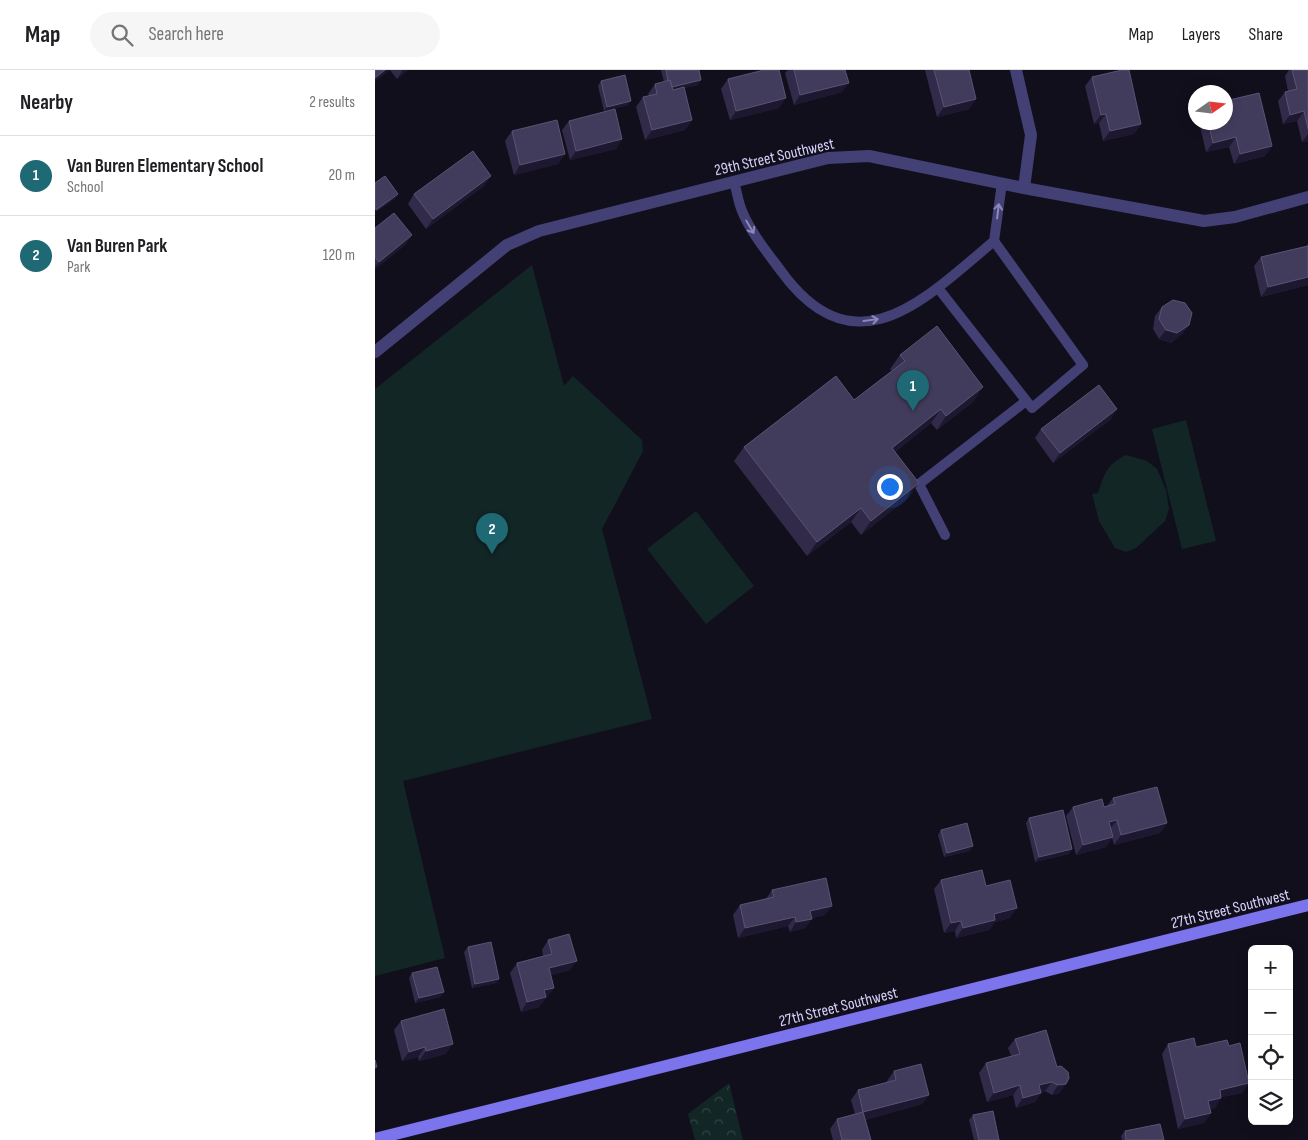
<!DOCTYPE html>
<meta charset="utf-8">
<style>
:root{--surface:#fff;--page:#f6f6f6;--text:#202124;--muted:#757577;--line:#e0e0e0;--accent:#1f6975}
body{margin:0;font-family:"Sofia Sans Condensed",sans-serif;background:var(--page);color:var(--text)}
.controls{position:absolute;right:15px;bottom:15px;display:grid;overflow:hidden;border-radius:8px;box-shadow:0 2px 12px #0003}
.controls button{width:45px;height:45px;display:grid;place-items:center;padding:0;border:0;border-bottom:1px solid var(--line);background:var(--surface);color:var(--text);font:25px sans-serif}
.compass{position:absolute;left:813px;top:15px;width:45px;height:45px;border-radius:50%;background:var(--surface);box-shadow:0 2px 12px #0003;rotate:76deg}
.you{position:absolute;left:514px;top:416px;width:18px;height:18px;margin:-12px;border:4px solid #fff;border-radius:50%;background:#1a73e8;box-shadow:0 0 0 8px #1a73e833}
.badge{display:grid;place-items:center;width:32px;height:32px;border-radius:50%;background:var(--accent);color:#fff;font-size:16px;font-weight:700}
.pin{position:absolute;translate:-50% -41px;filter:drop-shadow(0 1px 2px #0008)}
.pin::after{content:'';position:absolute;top:26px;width:18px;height:15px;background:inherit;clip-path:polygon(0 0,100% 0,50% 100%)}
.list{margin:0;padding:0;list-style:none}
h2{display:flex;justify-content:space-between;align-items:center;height:65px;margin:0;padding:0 20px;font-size:21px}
h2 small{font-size:16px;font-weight:400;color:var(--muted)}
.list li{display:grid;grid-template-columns:32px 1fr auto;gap:15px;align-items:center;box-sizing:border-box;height:80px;padding:0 20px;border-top:1px solid var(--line)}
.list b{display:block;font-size:19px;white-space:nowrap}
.list p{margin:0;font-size:16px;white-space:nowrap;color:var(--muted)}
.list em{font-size:16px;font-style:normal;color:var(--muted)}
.icon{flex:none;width:28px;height:28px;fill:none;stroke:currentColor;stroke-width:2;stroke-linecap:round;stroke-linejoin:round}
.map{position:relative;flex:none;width:933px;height:1070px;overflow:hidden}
header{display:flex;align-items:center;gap:30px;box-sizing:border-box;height:70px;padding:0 25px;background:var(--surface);border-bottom:1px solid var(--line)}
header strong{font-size:24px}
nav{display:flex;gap:28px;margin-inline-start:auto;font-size:18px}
.search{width:350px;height:45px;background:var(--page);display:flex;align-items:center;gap:12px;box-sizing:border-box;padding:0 18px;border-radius:28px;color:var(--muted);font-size:19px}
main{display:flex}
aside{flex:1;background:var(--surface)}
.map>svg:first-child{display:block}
.forest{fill:url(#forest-crowns)}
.park{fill:#122626}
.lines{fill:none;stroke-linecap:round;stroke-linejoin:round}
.lane{stroke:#434076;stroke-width:10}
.street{stroke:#434076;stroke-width:12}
.secondary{stroke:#7b74ed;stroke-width:12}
.wall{fill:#312a49}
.shaded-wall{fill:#1d1730}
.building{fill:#423c5c;stroke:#5a5375}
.oneway{stroke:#8d88b8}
.labels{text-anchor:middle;stroke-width:4;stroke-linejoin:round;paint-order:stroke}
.street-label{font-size:16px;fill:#d7d1f9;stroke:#120f1d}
</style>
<header>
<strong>Map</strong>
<div class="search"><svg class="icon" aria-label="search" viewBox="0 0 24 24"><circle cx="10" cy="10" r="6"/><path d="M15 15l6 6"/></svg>Search here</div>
<nav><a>Map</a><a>Layers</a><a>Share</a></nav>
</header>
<main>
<aside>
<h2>Nearby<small>2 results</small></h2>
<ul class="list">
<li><span class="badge">1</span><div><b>Van Buren Elementary School</b><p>School</p></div><em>20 m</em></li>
<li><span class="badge">2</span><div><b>Van Buren Park</b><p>Park</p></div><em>120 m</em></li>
</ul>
</aside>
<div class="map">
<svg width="933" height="1070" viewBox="0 0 933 1070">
<defs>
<pattern id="forest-crowns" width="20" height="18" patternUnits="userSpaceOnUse" patternTransform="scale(1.25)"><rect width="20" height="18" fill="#122626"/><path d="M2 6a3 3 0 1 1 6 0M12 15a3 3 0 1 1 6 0" fill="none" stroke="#344446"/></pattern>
</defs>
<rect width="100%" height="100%" fill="#120f1d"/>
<!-- forest -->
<path class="forest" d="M 354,1013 L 368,1070 L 320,1070 L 313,1044 Z"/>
<!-- park -->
<path class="park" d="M 157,195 L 189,316 L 198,306 L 267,370 L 268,381 L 227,459 L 277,649 L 28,711 L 70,888 L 0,906 L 0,319 Z
M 811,350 L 841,471 L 807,479 L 777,359 Z
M 751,385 L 772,391 L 782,399 L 791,420 L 794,439 L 790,451 L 761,478 L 751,482 L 740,478 L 724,451 L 717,424 L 723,423 C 730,403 731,395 751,385 Z
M 321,441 L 379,516 L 331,554 L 272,479 Z"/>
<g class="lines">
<!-- lane -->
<path class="lane" d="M 359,112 C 362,121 363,132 367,141 C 376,163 392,182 406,201 C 480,303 550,229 619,171 L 627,113
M 563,218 L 657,338 L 708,295 L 619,171
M 570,465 L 544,414 L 651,331"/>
<!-- street -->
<path class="street" d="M 641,0 L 656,65 L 649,118
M 0,282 L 132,175 L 164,161 L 453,88 L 494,86 L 649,118 L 829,151 L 860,147 L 933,127"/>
<!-- secondary -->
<path class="secondary" d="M 0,1069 L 933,835"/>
</g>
<!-- wall -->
<path class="wall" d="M 0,0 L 33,0 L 22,9 L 15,0 Z
M 286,0 L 324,0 L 323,15 L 309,18 L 317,50 L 310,60 L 270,70 L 261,37 L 268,27 L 274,26 L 273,24 L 280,14 L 289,12 Z
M 413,0 L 470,0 L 467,22 L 419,35 L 410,3 Z
M 550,0 L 594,0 L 601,29 L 594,39 L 562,47 Z
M 914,0 L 933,0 L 933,71 L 927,72 L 922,51 L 908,54 L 903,31 L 910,22 L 913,21 L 910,6 Z
M 717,7 L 766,54 L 759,64 L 728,71 L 724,53 L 719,54 L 710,16 Z
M 353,9 L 404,38 L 355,50 L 346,19 Z
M 226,11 L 253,35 L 229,41 L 223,16 Z
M 194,51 L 247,69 L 241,79 L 195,90 L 187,60 Z
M 824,52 L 850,52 L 897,76 L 890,86 L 859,94 L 854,77 L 831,82 Z
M 137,61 L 190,84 L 183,94 L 139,105 L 130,71 Z
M 109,116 L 51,159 L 33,134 L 39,124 Z
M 0,158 L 37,165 L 30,175 L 0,199 Z
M 933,174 L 933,215 L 886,227 L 879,196 L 886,187 L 931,176 Z
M 787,237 L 814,255 L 807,264 L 796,273 L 784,269 L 778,259 L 780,246 Z
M 525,285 L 599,331 L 562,360 L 556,353 L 520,382 L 534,427 L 486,465 L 476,452 L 432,486 L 359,391 L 369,377 L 479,330 L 517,301 L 515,299 Z
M 736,349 L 678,393 L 660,368 L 666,359 Z
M 738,728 L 792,753 L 785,763 L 739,775 L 737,768 L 731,777 L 701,785 L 691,746 L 698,737 L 729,737 L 732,736 Z
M 654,748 L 694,784 L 660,792 L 651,753 Z
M 566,760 L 595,781 L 569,787 L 563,765 Z
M 566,810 L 611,816 L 635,848 L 620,852 L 614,860 L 581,868 L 580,861 L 569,863 L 559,819 Z
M 397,820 L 450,845 L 437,848 L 430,858 L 415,862 L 413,856 L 363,868 L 358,845 L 365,835 L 391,829 Z
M 173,870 L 195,900 L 176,905 L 179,918 L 172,927 L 171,928 L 164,937 L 146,942 L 135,903 L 142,893 L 168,886 L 167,880 Z
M 93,877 L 124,909 L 121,913 L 97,918 L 89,882 Z
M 37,903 L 69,922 L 65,927 L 40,933 L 34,908 Z
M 26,951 L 71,984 L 44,991 L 43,987 L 27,991 L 19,960 Z
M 640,969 L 682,997 L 691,1014 L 684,1023 L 677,1025 L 670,1021 L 666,1023 L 660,1032 L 641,1038 L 638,1025 L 612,1032 L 604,1003 L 611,993 L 636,986 L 633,978 Z
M 793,974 L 821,977 L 854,976 L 874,1013 L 867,1023 L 846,1027 L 840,1038 L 835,1039 L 836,1043 L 829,1053 L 803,1059 L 787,984 Z
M 519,1001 L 554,1025 L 547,1034 L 490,1050 L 496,1070 L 458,1070 L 455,1059 L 462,1049 L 480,1044 L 476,1030 L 483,1020 L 512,1013 L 512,1011 Z
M 598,1045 L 624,1070 L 599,1070 L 594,1050 Z
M 750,1061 L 789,1070 L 747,1070 L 746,1066 Z"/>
<!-- shaded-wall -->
<path class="shaded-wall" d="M 10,0 L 15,0 L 0,12 L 0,8 Z
M 28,0 L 33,0 L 22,9 Z
M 326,10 L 323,15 L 291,22 L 295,18 Z
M 474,13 L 467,22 L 419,35 L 425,25 Z
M 411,28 L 404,38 L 355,50 L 361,41 Z
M 601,29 L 594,39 L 562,47 L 569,37 Z
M 256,31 L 253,35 L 229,41 L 232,37 Z
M 929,41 L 922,51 L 908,54 L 915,45 Z
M 731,44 L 724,53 L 719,54 L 726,45 Z
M 317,50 L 310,60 L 270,70 L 277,60 Z
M 766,54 L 759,64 L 728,71 L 735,61 Z
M 933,64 L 933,71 L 927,72 Z
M 861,67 L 854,77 L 831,82 L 838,73 Z
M 247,69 L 241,79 L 195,90 L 201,81 Z
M 897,76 L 890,86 L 859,94 L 865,84 Z
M 190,84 L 183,94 L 139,105 L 145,95 Z
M 116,106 L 109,116 L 51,159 L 58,149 Z
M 23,124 L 20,129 L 0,143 L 1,140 Z
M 37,165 L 30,175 L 0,199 L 0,197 L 4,192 Z
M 933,207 L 933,215 L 886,227 L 893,217 Z
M 814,255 L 807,264 L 796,273 L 784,269 L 791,260 Z
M 608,317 L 599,331 L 562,360 L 571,346 Z
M 566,339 L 556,353 L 507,392 L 517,378 Z
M 742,339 L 736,349 L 678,393 L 685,383 Z
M 544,413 L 534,427 L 486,465 L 496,451 Z
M 486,438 L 476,452 L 432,486 L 442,472 Z
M 742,750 L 735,759 L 734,752 Z
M 792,753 L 785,763 L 739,775 L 746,765 Z
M 738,767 L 731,777 L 701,785 L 708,775 Z
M 598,776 L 595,781 L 569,787 L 572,783 Z
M 697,779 L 694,784 L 660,792 L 664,787 Z
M 457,836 L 450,845 L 428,850 L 435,841 Z
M 642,838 L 635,848 L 620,852 L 614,860 L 581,868 L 588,858 L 619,844 Z
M 420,847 L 413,856 L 363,868 L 370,858 Z
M 437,849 L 430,858 L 415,862 L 421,852 Z
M 586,851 L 580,861 L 569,863 L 576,853 Z
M 202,891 L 195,900 L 167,908 L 174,898 Z
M 124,909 L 121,913 L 97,918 L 100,914 Z
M 179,918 L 164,937 L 146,942 L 152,932 L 169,920 Z
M 69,922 L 65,927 L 40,933 L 44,928 Z
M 78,974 L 71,984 L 44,991 L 51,981 Z
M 50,977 L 43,987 L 27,991 L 34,982 Z
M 677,1012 L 670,1021 L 657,1025 L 664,1015 Z
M 874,1013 L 867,1023 L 838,1029 L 845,1020 Z
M 691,1014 L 684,1023 L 677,1025 L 683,1015 Z
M 645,1015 L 638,1025 L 612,1032 L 619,1023 Z
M 666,1023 L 660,1032 L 641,1038 L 648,1028 Z
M 554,1025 L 547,1034 L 482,1052 L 488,1042 Z
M 846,1028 L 840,1038 L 827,1041 L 833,1031 Z
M 836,1043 L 829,1053 L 803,1059 L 810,1049 Z"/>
<!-- building -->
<path class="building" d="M 0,0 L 10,0 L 0,8 Z
M 291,0 L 324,0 L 326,10 L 297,17 L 295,10 L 293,11 Z
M 389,0 L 404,0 L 411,28 L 361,41 L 353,9 Z
M 419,0 L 470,0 L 474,13 L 425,25 Z
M 559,0 L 594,0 L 601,29 L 569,37 Z
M 747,0 L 754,0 L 766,54 L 735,61 L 731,44 L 726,45 L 717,7 Z
M 917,0 L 933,0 L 933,59 L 929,41 L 915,45 L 910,22 L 922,19 Z
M 250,5 L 256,31 L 232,37 L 226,11 Z
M 295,10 L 298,20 L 309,17 L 317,50 L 277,60 L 268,27 L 282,24 L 280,14 Z
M 884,23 L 897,76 L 865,84 L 861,67 L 838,73 L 833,52 L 850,52 L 850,31 Z
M 240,39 L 247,69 L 201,81 L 194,51 Z
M 182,50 L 190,84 L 145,95 L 137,61 Z
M 98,81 L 116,106 L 58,149 L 39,124 Z
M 10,106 L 23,124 L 1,140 L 0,138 L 0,113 Z
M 19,143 L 37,165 L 4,192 L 0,187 L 0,158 Z
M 933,176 L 933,207 L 893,217 L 886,187 Z
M 798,230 L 810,233 L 817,243 L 814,255 L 802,263 L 791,260 L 784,249 L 787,237 Z
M 562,256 L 608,317 L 571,346 L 566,339 L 517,378 L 544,413 L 496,451 L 486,438 L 442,472 L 369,377 L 461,306 L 479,330 L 530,291 L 525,285 Z
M 724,315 L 742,339 L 685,383 L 666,359 Z
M 782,717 L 792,753 L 746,765 L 742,750 L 734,752 L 738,767 L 708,775 L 698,737 L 727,729 L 729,737 L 740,734 L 738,728 Z
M 688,740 L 697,779 L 664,787 L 654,748 Z
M 592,753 L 598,776 L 572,783 L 566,760 Z
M 607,800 L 611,816 L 635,810 L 642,838 L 619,844 L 620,850 L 588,858 L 586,851 L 576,853 L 566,810 Z
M 451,808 L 457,836 L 435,841 L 437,849 L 421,852 L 420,847 L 370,858 L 365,835 L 399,827 L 397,820 Z
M 194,864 L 202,891 L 174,898 L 179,918 L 169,920 L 171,927 L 152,932 L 142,893 L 177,884 L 173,870 Z
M 116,872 L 124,909 L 100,914 L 93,877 Z
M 62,897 L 69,922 L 44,928 L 37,903 Z
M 69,939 L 78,974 L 51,981 L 50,977 L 34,982 L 26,951 Z
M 671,960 L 682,997 L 686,996 L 693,1002 L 694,1008 L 691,1014 L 683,1015 L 677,1012 L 664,1015 L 666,1023 L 648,1028 L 645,1015 L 619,1023 L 611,993 L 645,984 L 640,969 Z
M 819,968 L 821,977 L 852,970 L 854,976 L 865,973 L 874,1013 L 845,1020 L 846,1028 L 833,1031 L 836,1043 L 810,1049 L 793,974 Z
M 0,990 L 2,997 L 0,998 Z
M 546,994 L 554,1025 L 488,1042 L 496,1070 L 467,1070 L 462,1049 L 488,1042 L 483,1020 L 521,1010 L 519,1001 Z
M 618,1041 L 624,1070 L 604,1070 L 598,1045 Z
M 785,1054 L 789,1070 L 751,1070 L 750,1061 Z"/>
<!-- one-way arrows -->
<defs><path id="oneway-shaft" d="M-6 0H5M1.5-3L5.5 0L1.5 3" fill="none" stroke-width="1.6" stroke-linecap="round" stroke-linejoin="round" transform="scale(1.25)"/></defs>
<g class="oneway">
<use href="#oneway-shaft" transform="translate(623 141) rotate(-83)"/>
<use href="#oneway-shaft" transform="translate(375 157) rotate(59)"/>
<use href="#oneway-shaft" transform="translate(496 250) rotate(-8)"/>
</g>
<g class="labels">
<!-- street labels -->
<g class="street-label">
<text transform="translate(399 86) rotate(-13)" y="6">29th Street Southwest</text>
<text transform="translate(855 838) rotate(-14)" y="6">27th Street Southwest</text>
<text transform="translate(463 936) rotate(-14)" y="6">27th Street Southwest</text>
</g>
</g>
</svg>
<div class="controls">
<button>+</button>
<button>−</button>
<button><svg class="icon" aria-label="locate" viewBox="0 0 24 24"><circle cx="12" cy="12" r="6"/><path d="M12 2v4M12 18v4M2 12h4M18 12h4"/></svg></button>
<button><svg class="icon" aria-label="layers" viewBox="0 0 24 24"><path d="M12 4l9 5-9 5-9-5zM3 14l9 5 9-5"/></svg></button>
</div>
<svg class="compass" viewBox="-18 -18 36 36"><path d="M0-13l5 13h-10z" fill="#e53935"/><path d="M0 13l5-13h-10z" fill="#757577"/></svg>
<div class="you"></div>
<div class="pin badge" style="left:538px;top:341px">1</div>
<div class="pin badge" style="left:117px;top:484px">2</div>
</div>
</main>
